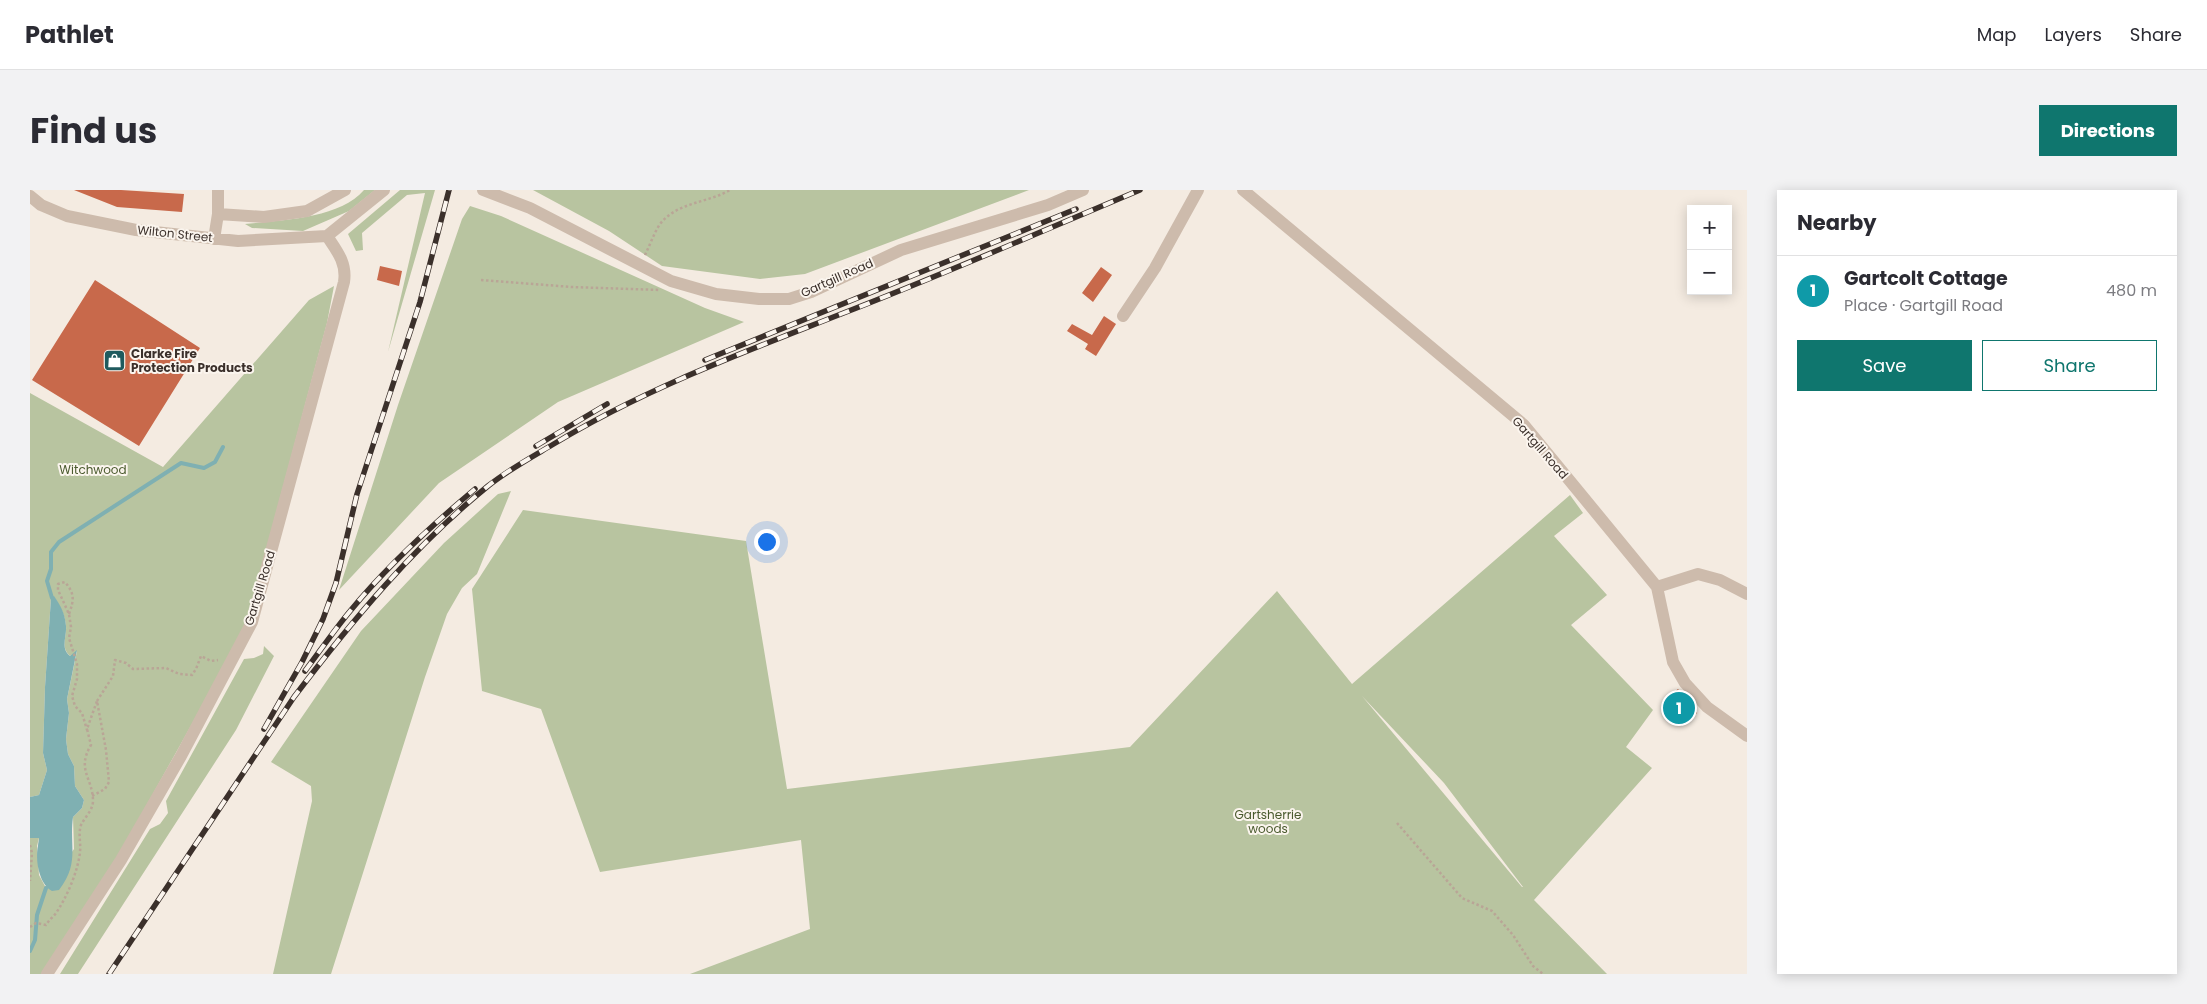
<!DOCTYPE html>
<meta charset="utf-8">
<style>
:root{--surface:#fff;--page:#f2f2f3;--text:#2b2b33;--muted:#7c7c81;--line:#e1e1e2;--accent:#0f766e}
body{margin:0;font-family:Poppins,sans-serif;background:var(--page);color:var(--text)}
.controls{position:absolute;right:15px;top:15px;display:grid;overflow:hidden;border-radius:0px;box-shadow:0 2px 12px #0003}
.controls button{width:45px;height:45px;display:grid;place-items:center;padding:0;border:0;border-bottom:1px solid var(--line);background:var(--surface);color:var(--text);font:25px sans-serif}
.you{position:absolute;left:736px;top:351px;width:18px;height:18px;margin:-12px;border:4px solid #fff;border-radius:50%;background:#1a73e8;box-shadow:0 0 0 8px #1a73e833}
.badge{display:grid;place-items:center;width:32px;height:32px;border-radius:50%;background:var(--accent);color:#fff;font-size:16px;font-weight:700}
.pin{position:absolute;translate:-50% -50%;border:2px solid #fff;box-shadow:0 1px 5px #0006}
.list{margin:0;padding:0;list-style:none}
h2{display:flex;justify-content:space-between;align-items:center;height:65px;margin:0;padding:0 20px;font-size:21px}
h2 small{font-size:16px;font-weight:400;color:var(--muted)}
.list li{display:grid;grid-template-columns:32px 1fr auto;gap:15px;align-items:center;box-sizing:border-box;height:70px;padding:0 20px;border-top:1px solid var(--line)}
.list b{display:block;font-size:19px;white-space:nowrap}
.list p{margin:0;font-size:16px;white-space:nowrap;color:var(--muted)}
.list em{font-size:16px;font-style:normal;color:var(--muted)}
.actions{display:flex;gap:10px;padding:15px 20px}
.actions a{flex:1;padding:11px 0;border:1px solid var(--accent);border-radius:0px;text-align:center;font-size:18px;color:var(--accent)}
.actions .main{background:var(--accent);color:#fff}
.map{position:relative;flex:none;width:1717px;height:784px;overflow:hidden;border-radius:0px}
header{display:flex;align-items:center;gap:30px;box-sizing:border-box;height:70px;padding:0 25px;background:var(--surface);border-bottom:1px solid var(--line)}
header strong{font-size:24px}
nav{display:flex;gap:28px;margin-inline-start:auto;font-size:18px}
.intro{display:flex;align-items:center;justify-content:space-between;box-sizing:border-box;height:120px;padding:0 30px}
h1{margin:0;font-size:35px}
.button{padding:12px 22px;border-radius:0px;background:var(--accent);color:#fff;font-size:18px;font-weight:700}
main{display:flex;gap:30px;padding:0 30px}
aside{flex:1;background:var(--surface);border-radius:0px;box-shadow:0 2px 12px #0003}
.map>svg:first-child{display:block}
.green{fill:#b8c4a0;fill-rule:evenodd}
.water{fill:#7fb0b2}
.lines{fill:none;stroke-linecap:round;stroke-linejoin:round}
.stream{stroke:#7fb0b2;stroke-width:4}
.building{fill:#c8694b}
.path{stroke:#b9a596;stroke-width:2.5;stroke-dasharray:2.5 2.5;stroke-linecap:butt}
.minor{stroke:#cdbbac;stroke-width:12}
.rail-casing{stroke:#3b302b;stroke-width:5.5}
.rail{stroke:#fbf5ee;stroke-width:4;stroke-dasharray:11;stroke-linecap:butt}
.labels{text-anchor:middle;stroke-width:4;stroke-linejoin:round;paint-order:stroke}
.street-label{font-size:12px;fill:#3b302b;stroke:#fbf5ee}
.poi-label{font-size:12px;font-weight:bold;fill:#3b302b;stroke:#fbf5ee;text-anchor:start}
.park-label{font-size:12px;fill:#4a5a2e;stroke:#fbf5ee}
</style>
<header>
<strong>Pathlet</strong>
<nav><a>Map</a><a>Layers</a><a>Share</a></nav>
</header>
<div class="intro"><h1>Find us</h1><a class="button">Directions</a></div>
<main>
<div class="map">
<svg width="1717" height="784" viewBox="0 0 1717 784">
<rect width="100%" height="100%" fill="#f4ebe1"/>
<!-- green -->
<path class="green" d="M 334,0 L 345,0 L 319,21 L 273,41 L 222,38 L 215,34 C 251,30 309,29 334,0 Z
M 370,0 L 405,0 L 358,162 L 395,3 L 377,5 L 332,43 L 333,60 L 326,61 L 318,44 Z
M 503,0 L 999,0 L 775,84 L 730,89 L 632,76 L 579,41 Z
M 440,16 L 471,26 L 675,118 L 714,132 L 528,212 L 409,293 L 309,400 L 368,215 L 432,29 Z
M 304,96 L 297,133 L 215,439 L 81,679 L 11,784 L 0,784 L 0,648 L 9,648 L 7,656 L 9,685 L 16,698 L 44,659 L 43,627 L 52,618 L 54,610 L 45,596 L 44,576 L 38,564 L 36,549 L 39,523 L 37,509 L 47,461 L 40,466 C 30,457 37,447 36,436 C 35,424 30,416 24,407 L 21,408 L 15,497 L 13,563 L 17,580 L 9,605 L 0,607 L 0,203 L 133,277 L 279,110 Z
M 481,301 L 447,384 L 432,398 L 417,424 L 395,487 L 301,784 L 243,784 L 282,611 L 281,596 L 241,572 L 331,441 L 414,353 L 468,304 Z
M 1540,305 L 1553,323 L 1524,346 L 1577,405 L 1541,435 L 1623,520 L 1596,557 L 1622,578 L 1504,710 L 1577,784 L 660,784 L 780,739 L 771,650 L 570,682 L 511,519 L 452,501 L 442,399 L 493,320 L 716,351 L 757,599 L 1100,557 L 1247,401 L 1322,494 ZM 1332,506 L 1414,593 L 1493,697 L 1492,697 Z
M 234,456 L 244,466 L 206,540 L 48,784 L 30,784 L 120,639 L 130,634 L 138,623 L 136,611 L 214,469 L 224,468 L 233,464 Z"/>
<!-- water -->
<path class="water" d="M 24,406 C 31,416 35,424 36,436 C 37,447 30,458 40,466 L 47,460 L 37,509 L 39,523 L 36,549 L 38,564 L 44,576 L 45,596 L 54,610 L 52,618 L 43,627 C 39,656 50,673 29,700 L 22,701 C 9,694 5,670 8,656 C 8,653 9,651 9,648 L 0,648 L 0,607 L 9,605 L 17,580 L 13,563 L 15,497 L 21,408 Z"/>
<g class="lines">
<!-- stream -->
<path class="stream" d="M 22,408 L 17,391 L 21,379 L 21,362 L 29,352 L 151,273 L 174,278 L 185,272 L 193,257
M 0,761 L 5,750 L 7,725 L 16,698"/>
</g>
<!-- building -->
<path class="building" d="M 44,0 L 91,0 L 154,4 L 152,22 L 87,17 Z
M 350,76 L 372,81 L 369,96 L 347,90 Z
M 1071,77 L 1082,85 L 1063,112 L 1052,103 Z
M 65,90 L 170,158 L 109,256 L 2,190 Z
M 1074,126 L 1086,134 L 1066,166 L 1055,159 L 1058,154 L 1037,141 L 1042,134 L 1062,145 Z
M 1648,499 L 1667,523 L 1651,536 L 1632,512 Z"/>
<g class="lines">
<!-- path -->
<path class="path" d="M 615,65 C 620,55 624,43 630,34 C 647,12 678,13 700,0
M 451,90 L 542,97 L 630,100
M 39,424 C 44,410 45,404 35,392 L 28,394 L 28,400 L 39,424 L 41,437 L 39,448 L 47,474 L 47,489 L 42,506 L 45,516 L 52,523 L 57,540
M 67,511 L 83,486 L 85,470 L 96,473 L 103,479 L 136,478 L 149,484 L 162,485 L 166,479 L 171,466 L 181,471 L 188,470
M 1367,633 L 1432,708 L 1462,721 L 1483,745 L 1503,776 L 1513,784
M 0,655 L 2,663 L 0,691
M 0,737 L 6,733 L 16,735 C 19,730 23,727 26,723 C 37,707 48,681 50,662 C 51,653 48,644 51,635 C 55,627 63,620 63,611 C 63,588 46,580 61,555 L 57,539 L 67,511 L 76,560 L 79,592 L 75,599 L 62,606"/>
<!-- minor -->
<path class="minor" d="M 453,0 L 500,18 L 641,91 L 686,104 L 729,109 L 759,109 L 781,102 L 871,60 L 1018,15 L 1053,0
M 1213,0 L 1494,235 L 1627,397 L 1643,472 L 1655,493 L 1677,517 L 1717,546
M 0,6 L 11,15 L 37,26 L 106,40 L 208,51 L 297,46
M 188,24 L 234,27 L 277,21 L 315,0
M 297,46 L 354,0
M 184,49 L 188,24 L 188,0
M 1093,126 L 1125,78 L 1168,0
M 1627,397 L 1668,384 L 1690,390 L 1717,404
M 17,784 L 91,670 L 151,566 L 222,432 L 314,92 C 317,73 307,61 297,46"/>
<defs>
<path id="rail" d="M 675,170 L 1046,19
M 506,256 L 577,214
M 275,481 C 290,461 305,439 321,420 C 358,375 401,336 445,299
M 234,539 L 272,472 L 293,429 L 306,393 L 327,304 L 390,112 L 419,0
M 79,784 L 264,507 C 321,432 384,356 458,296 C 478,280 500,268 522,255 C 614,199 712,163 811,124 C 912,85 1010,42 1110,0"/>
</defs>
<!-- rail casing -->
<use href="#rail" class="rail-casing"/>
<!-- rail -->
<use href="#rail" class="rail"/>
</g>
<!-- icons -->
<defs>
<symbol id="shop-square" viewBox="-11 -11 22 22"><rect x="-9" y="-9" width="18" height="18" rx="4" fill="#1f5a5e" stroke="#fbf5ee"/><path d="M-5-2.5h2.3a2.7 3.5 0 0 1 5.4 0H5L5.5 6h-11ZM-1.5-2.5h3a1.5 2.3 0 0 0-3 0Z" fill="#fff"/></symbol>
</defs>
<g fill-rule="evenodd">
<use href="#shop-square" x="72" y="158" width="25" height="25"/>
</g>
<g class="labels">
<!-- street labels -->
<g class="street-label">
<text transform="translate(145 44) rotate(6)" y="4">Wilton Street</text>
<text transform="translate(807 88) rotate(-24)" y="4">Gartgill Road</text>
<text transform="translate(1510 258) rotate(49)" y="4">Gartgill Road</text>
<text transform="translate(230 398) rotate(-73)" y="4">Gartgill Road</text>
</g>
<!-- poi labels -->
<g class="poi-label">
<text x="101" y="168">Clarke Fire<tspan x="101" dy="14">Protection Products</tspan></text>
</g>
<!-- park labels -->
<g class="park-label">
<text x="63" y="284">Witchwood</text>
<text x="1238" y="629">Gartsherrie<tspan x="1238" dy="14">woods</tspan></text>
</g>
</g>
</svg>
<div class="controls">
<button>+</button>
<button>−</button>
</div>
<div class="you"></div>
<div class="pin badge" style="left:1649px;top:518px;background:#0f9aa8">1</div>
</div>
<aside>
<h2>Nearby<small></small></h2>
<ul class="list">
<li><span class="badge" style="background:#0f9aa8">1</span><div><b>Gartcolt Cottage</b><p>Place · Gartgill Road</p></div><em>480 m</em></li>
</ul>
<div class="actions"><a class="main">Save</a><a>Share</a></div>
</aside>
</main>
